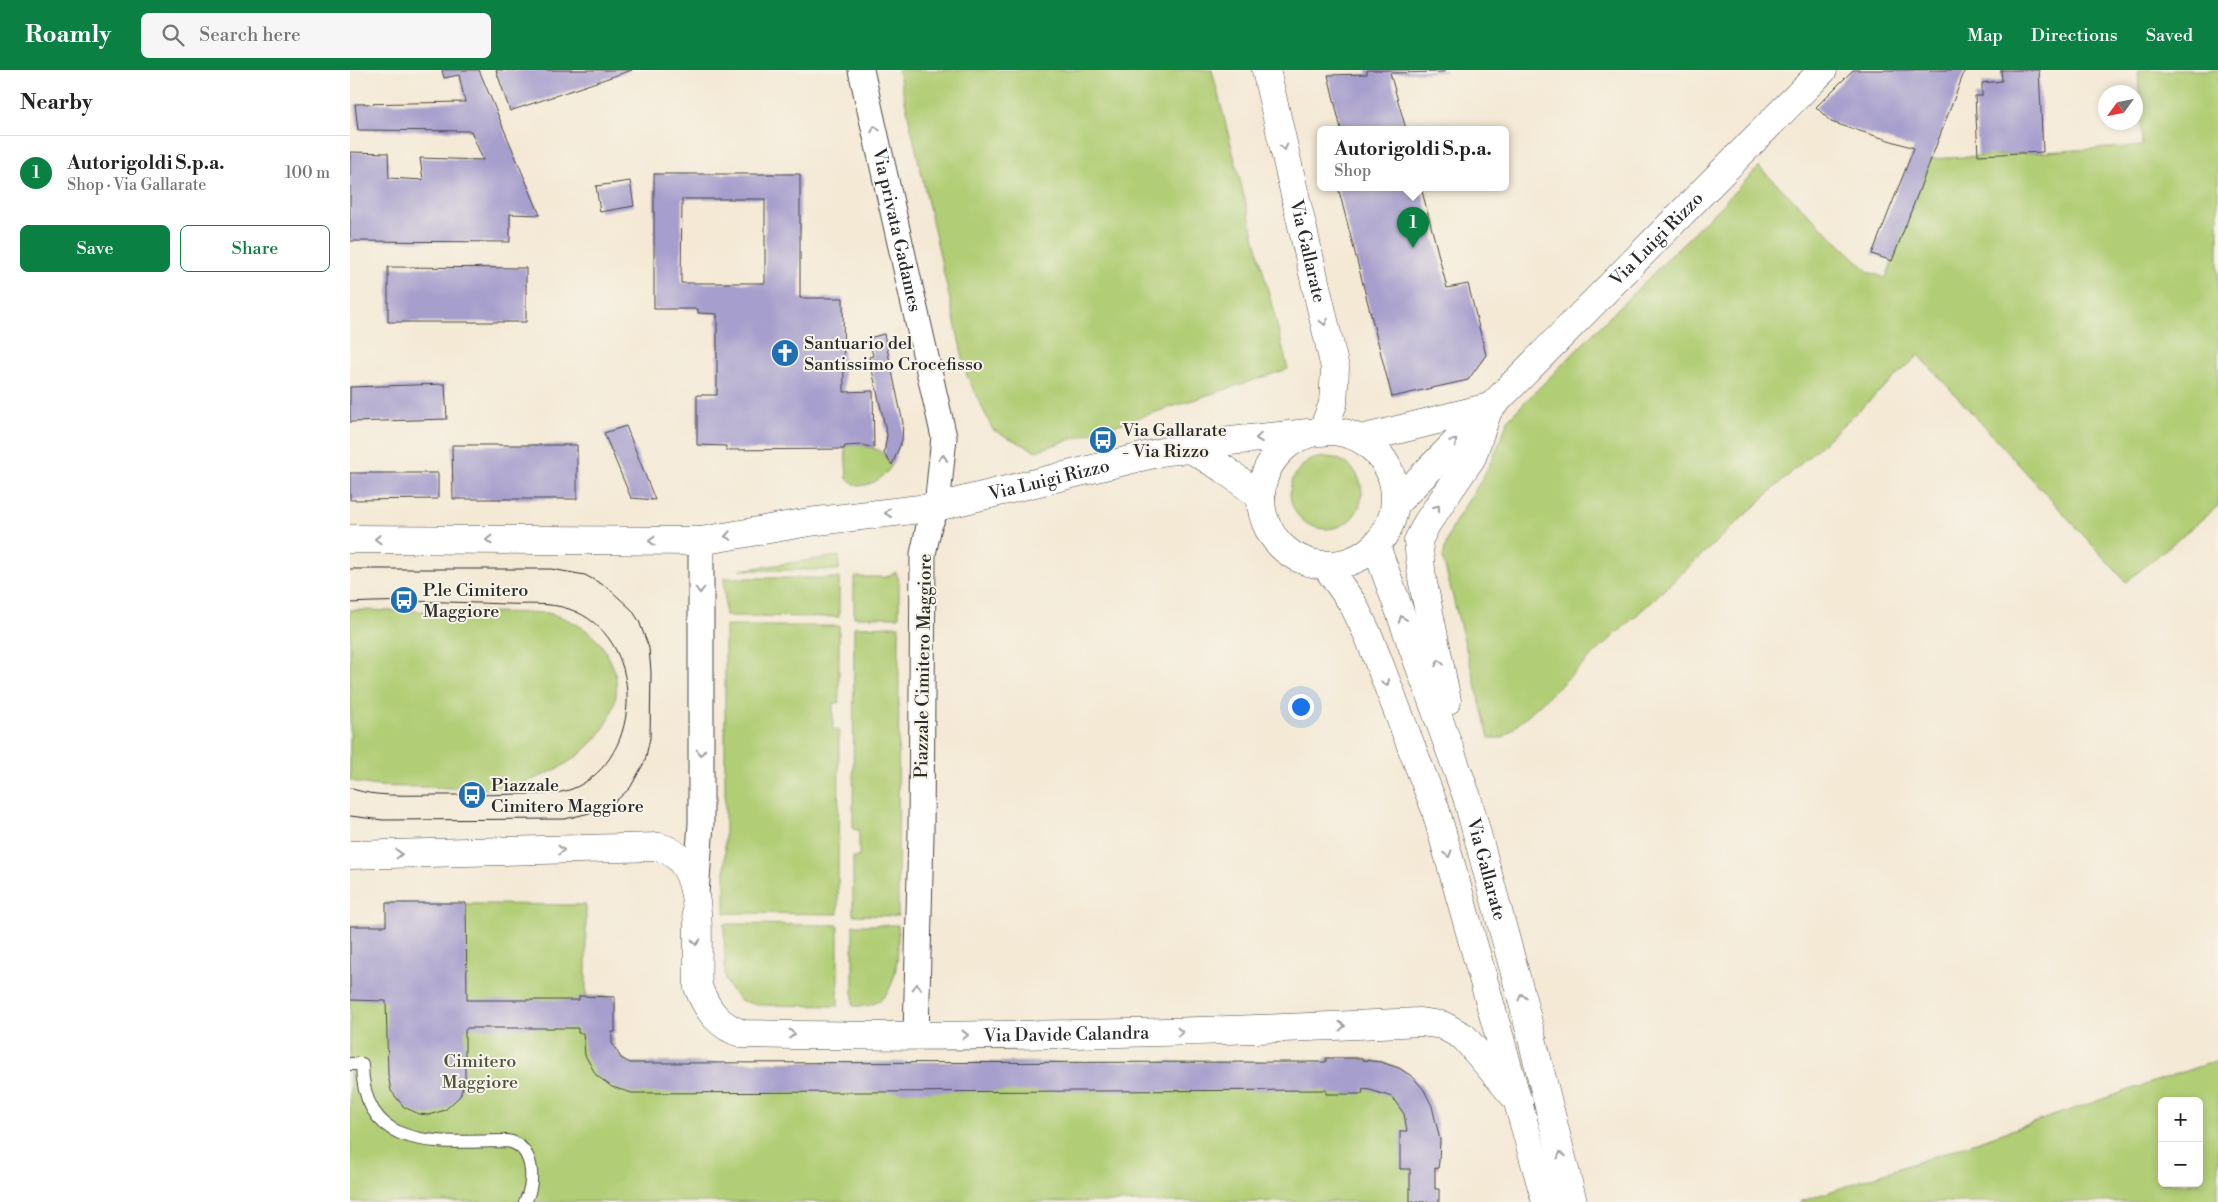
<!DOCTYPE html>
<meta charset="utf-8">
<style>
:root{--surface:#fff;--page:#f6f6f6;--text:#222;--muted:#767676;--line:#e0e0e0;--accent:#0b8043}
body{margin:0;font-family:"Libre Bodoni",serif;background:var(--page);color:var(--text)}
.controls{position:absolute;right:15px;bottom:15px;display:grid;overflow:hidden;border-radius:8px;box-shadow:0 2px 8px #0003}
.controls button{width:45px;height:45px;display:grid;place-items:center;padding:0;border:0;border-bottom:1px solid var(--line);background:var(--surface);color:var(--text);font:25px sans-serif}
.compass{position:absolute;left:1748px;top:15px;width:45px;height:45px;border-radius:50%;background:var(--surface);box-shadow:0 2px 8px #0003;rotate:237deg}
.you{position:absolute;left:950px;top:636px;width:18px;height:18px;margin:-12px;border:4px solid #fff;border-radius:50%;background:#1a73e8;box-shadow:0 0 0 8px #1a73e833}
.badge{display:grid;place-items:center;width:32px;height:32px;border-radius:50%;background:var(--accent);color:#fff;font-size:16px;font-weight:700}
.pin{position:absolute;translate:-50% -41px;filter:drop-shadow(0 1px 2px #0008)}
.pin::after{content:'';position:absolute;top:26px;width:18px;height:15px;background:inherit;clip-path:polygon(0 0,100% 0,50% 100%)}
.popup{position:absolute;left:967px;top:56px;width:192px;height:65px;box-sizing:border-box;display:grid;place-content:center;border-radius:8px;background:var(--surface);filter:drop-shadow(0 1px 4px #0005);font-size:16px;white-space:nowrap;color:var(--muted)}
.popup b{font-size:19px;color:var(--text)}
.popup::after{content:'';position:absolute;left:50%;top:100%;margin-left:-10px;border:10px solid transparent;border-top-color:var(--surface)}
.list{margin:0;padding:0;list-style:none}
h2{display:flex;justify-content:space-between;align-items:center;height:65px;margin:0;padding:0 20px;font-size:21px}
h2 small{font-size:16px;font-weight:400;color:var(--muted)}
.list li{display:grid;grid-template-columns:32px 1fr auto;gap:15px;align-items:center;box-sizing:border-box;height:75px;padding:0 20px;border-top:1px solid var(--line)}
.list b{display:block;font-size:19px;white-space:nowrap}
.list p{margin:0;font-size:16px;white-space:nowrap;color:var(--muted)}
.list em{font-size:16px;font-style:normal;color:var(--muted)}
.actions{display:flex;gap:10px;padding:15px 20px}
.actions a{flex:1;padding:11px 0;border:1px solid var(--accent);border-radius:8px;text-align:center;font-size:18px;color:var(--accent)}
.actions .main{background:var(--accent);color:#fff}
.icon{flex:none;width:28px;height:28px;fill:none;stroke:currentColor;stroke-width:2;stroke-linecap:round;stroke-linejoin:round}
.map{position:relative;flex:none;width:1868px;height:1132px;overflow:hidden}
header{display:flex;align-items:center;gap:30px;box-sizing:border-box;height:70px;padding:0 25px;background:var(--accent);color:#fff}
header strong{font-size:24px}
nav{display:flex;gap:28px;margin-inline-start:auto;font-size:18px}
.search{width:350px;height:45px;background:var(--page);display:flex;align-items:center;gap:12px;box-sizing:border-box;padding:0 18px;border-radius:8px;color:var(--muted);font-size:19px}
main{display:flex}
aside{flex:1;background:var(--surface)}
.map>svg:first-child{display:block}
.green{fill:#b1cd74;stroke:#6e7c50;fill-rule:evenodd}
.building{fill:#a69ecc;fill-rule:evenodd}
.lines{fill:none;stroke-linecap:round;stroke-linejoin:round}
.service-casing{stroke:#494844;stroke-width:14}
.minor-casing{stroke:#494844;stroke-width:27}
.tertiary-casing{stroke:#494844;stroke-width:29}
.secondary-casing{stroke:#494844;stroke-width:29}
.primary-casing{stroke:#494844;stroke-width:29}
.service{stroke:#fff;stroke-width:12}
.minor{stroke:#fff;stroke-width:25}
.tertiary{stroke:#fff;stroke-width:28}
.secondary{stroke:#fff;stroke-width:28}
.primary{stroke:#fff;stroke-width:28}
.tram{stroke:#2b2b2b;stroke-width:1}
.oneway{stroke:#a0a0a0}
.labels{text-anchor:middle;stroke-width:4;stroke-linejoin:round;paint-order:stroke}
.street-label{font-size:18px;fill:#2b2b2b;stroke:#f7f3e8}
.poi-label{font-size:18px;fill:#2b2b2b;stroke:#f7f3e8;text-anchor:start}
.park-label{font-size:18px;fill:#4c543d;stroke:#f7f3e8}
</style>
<header>
<strong>Roamly</strong>
<div class="search"><svg class="icon" aria-label="search" viewBox="0 0 24 24"><circle cx="10" cy="10" r="6"/><path d="M15 15l6 6"/></svg>Search here</div>
<nav><a>Map</a><a>Directions</a><a>Saved</a></nav>
</header>
<main>
<aside>
<h2>Nearby<small></small></h2>
<ul class="list">
<li><span class="badge">1</span><div><b>Autorigoldi S.p.a.</b><p>Shop · Via Gallarate</p></div><em>100 m</em></li>
</ul>
<div class="actions"><a class="main">Save</a><a>Share</a></div>
</aside>
<div class="map">
<svg width="1868" height="1132" viewBox="0 0 1868 1132">
<rect width="100%" height="100%" fill="#f7f3e8"/>
<filter id="ink" filterUnits="userSpaceOnUse"><feTurbulence type="fractalNoise" baseFrequency=".02" numOctaves="2"/><feDisplacementMap in="SourceGraphic" scale="10" xChannelSelector="R" yChannelSelector="G"/><feConvolveMatrix kernelMatrix="1 2 1 2 8 2 1 2 1" color-interpolation-filters="sRGB"/></filter>
<filter id="wash" filterUnits="userSpaceOnUse"><feTurbulence type="fractalNoise" baseFrequency=".0096" numOctaves="4" result="noise"/><feDisplacementMap in="SourceGraphic" scale="20" xChannelSelector="R" yChannelSelector="G"/><feGaussianBlur stdDeviation="1.12" result="paint"/><feColorMatrix in="noise" values="0 0 0 0 0 0 0 0 0 0 0 0 0 0 0 0 0 1.4 0 .05"/><feComposite in="paint" operator="in"/></filter>
<g filter="url(#wash)">
<rect width="100%" height="100%" fill="#f4e9d5"/>
<!-- green -->
<path class="green" d="M 548,0 L 862,0 L 938,299 L 686,381 L 643,360 L 617,306 Z
M 1788,0 L 1868,0 L 1868,436 L 1776,512 L 1569,285 L 1153,668 L 1139,668 L 1093,489 C 1097,457 1116,436 1132,409 C 1143,389 1151,369 1159,348 L 1409,97 L 1519,202 L 1536,208 L 1581,89 L 1792,76 Z
M 512,375 L 529,380 L 542,395 C 534,408 523,415 508,416 L 497,409 L 495,376 Z
M940 423a36 36 0 1 1 72 0a36 36 0 1 1-72 0Z
M 489,486 L 489,500 L 390,500 Z
M 546,502 L 549,512 L 549,547 L 504,547 L 504,507 L 536,507 Z
M 374,508 L 489,508 L 489,547 L 375,546 Z
M 0,540 L 198,543 C 227,551 249,564 261,592 C 270,612 267,632 258,651 C 238,689 190,712 148,718 C 125,721 99,717 75,717 C 50,716 24,719 0,710 Z
M 375,556 L 489,556 L 489,633 L 483,633 L 483,660 L 489,661 L 488,844 L 375,843 Z
M 549,556 L 548,846 L 503,845 L 503,787 L 509,787 L 509,760 L 503,759 L 504,557 Z
M 36,833 L 236,835 L 236,926 L 265,927 L 265,962 L 262,962 C 262,977 267,987 280,993 L 975,992 L 976,988 L 1012,988 L 1013,990 C 1078,993 1092,1044 1088,1099 L 1085,1099 L 1085,1119 L 1089,1132 L 0,1132 L 0,856 L 36,856 Z
M 374,854 L 488,855 L 488,936 L 408,935 L 390,930 L 378,916 L 375,906 Z
M 503,855 L 548,855 C 548,879 550,924 523,934 C 517,937 509,936 503,936 Z
M 1868,990 L 1868,1132 L 1449,1132 ZM 1812,1031 L 1849,1031 L 1849,1113 L 1812,1113 Z"/>
<g id="blocks">
<!-- building -->
<path class="building" d="M 92,0 L 129,0 L 190,145 L 160,144 L 160,172 L 0,171 L 0,82 L 38,83 L 39,108 L 73,110 L 70,88 L 133,90 L 121,61 L 8,60 L 5,34 L 115,32 L 109,5 L 94,8 Z
M 146,0 L 282,0 L 160,41 Z
M 1017,0 L 1095,0 L 1095,2 L 1040,3 L 1056,59 L 991,59 L 978,5 L 1017,4 Z
M 1503,0 L 1615,0 L 1542,191 L 1522,184 L 1564,78 L 1481,52 L 1466,37 Z
M 1651,0 L 1689,0 L 1693,82 L 1628,85 L 1625,26 L 1632,26 L 1632,13 L 1652,11 Z
M 304,104 L 450,104 L 450,228 L 493,228 L 494,322 L 523,321 L 524,378 L 512,375 L 495,376 L 494,379 L 376,380 L 376,376 L 347,375 L 347,325 L 367,325 L 367,244 L 348,243 L 348,239 L 304,239 ZM 332,129 L 415,129 L 415,213 L 331,213 Z
M 280,111 L 284,136 L 250,142 L 246,116 Z
M 988,117 L 1071,117 L 1097,218 L 1118,214 L 1136,285 L 1118,310 L 1042,327 Z
M 38,197 L 176,198 L 176,252 L 38,252 Z
M 534,264 L 553,353 L 552,370 L 542,395 L 534,384 L 537,365 L 519,287 L 523,286 L 519,268 Z
M 95,314 L 97,349 L 0,352 L 0,317 Z
M 276,356 L 305,430 L 281,428 L 254,363 Z
M 102,375 L 227,375 L 227,429 L 103,429 Z
M 0,403 L 88,403 L 88,429 L 0,430 Z
M 36,833 L 116,833 L 117,930 L 229,930 L 229,926 L 265,927 L 265,962 L 262,962 L 262,973 L 271,988 L 280,993 L 976,992 L 976,988 L 1012,988 L 1013,990 L 1031,992 L 1049,998 L 1063,1007 L 1074,1020 L 1082,1036 L 1090,1070 L 1089,1091 L 1088,1099 L 1085,1098 L 1085,1119 L 1089,1119 L 1089,1132 L 1060,1132 L 1060,1099 L 1050,1099 L 1050,1061 L 1057,1061 L 1054,1044 L 1042,1027 L 1020,1020 L 1013,1019 L 1012,1024 L 976,1024 L 976,1020 L 282,1023 L 262,1017 L 246,1005 L 235,985 L 233,963 L 228,963 L 228,958 L 117,958 L 115,961 L 115,1010 L 110,1026 L 95,1040 L 79,1045 L 69,1044 L 54,1037 L 41,1021 L 38,1004 L 36,931 L 0,930 L 0,856 L 36,856 Z"/>
</g>
</g>
<g filter="url(#ink)">
<use href="#blocks" fill-opacity="0" stroke="#494844" stroke-width="1"/>
<g class="lines">
<defs>
<path id="service" d="M 0,994 L 12,994 C 13,1085 91,1071 157,1071 C 184,1075 186,1112 175,1132"/>
<g id="minor">
<path id="s1" d="M 511,0 L 594,367 L 587,437 L 579,456 L 573,484 L 571,763 L 566,966"/>
<path d="M 346,823 L 351,753 L 351,471"/>
</g>
<g id="tertiary">
<path id="s2" d="M 916,0 L 985,298 L 983,334 L 972,362"/>
</g>
<g id="secondary">
<path d="M 841,379 L 874,399 L 911,427"/>
<path id="s3" d="M 0,469 L 351,471 L 459,452 L 587,437 L 816,381 L 841,379 L 880,371 L 958,363"/>
<path id="s4" d="M 0,785 L 309,777 C 360,789 345,877 348,917 C 357,940 369,957 394,964 C 619,969 845,963 1070,952 L 1092,955 L 1114,967 L 1169,1032"/>
</g>
<g id="primary">
<circle cx="978" cy="428" r="67"/>
<path d="M 1011,369 L 1139,337"/>
<path id="s5" d="M 1046,433 L 1473,0"/>
<path id="s6" d="M 1026,476 L 1117,727 L 1172,929 L 1223,1132"/>
<path d="M 976,496 L 1003,534 L 1019,567 L 1085,738 L 1196,1132"/>
<path d="M 1097,631 L 1072,508 L 1068,471 L 1077,453 L 1122,387 L 1137,343"/>
</g>
</defs>
<!-- service casing -->
<use href="#service" class="service-casing"/>
<!-- minor casing -->
<use href="#minor" class="minor-casing"/>
<!-- tertiary casing -->
<use href="#tertiary" class="tertiary-casing"/>
<!-- secondary casing -->
<use href="#secondary" class="secondary-casing"/>
<!-- primary casing -->
<use href="#primary" class="primary-casing"/>
<!-- service -->
<use href="#service" class="service"/>
<!-- minor -->
<use href="#minor" class="minor"/>
<!-- tertiary -->
<use href="#tertiary" class="tertiary"/>
<!-- secondary -->
<use href="#secondary" class="secondary"/>
<!-- primary -->
<use href="#primary" class="primary"/>
<!-- tram -->
<path class="tram" d="M 0,499 L 201,499 L 235,505 L 257,517 L 282,540 L 289,551 L 299,578 L 301,602 L 300,668 L 295,691 L 280,718 L 267,730 L 248,741 L 215,749 L 33,750 L 0,746
M 0,533 C 52,530 103,532 155,534 C 175,535 199,532 219,539 C 296,565 296,689 222,719 C 206,725 187,724 169,724 C 142,725 114,725 86,725 C 66,725 45,726 26,724 C 17,723 8,721 0,718"/>
</g>
<!-- one-way arrows -->
<defs><path id="oneway-chevron" d="M-2-3.5L2.5 0L-2 3.5" fill="none" stroke-width="1.6" stroke-linecap="round" stroke-linejoin="round" transform="scale(1.25)"/></defs>
<g class="oneway">
<use href="#oneway-chevron" transform="translate(525 59) rotate(-103)"/>
<use href="#oneway-chevron" transform="translate(934 77) rotate(77)"/>
<use href="#oneway-chevron" transform="translate(974 252) rotate(77)"/>
<use href="#oneway-chevron" transform="translate(909 368) rotate(174)"/>
<use href="#oneway-chevron" transform="translate(1104 372) rotate(-45)"/>
<use href="#oneway-chevron" transform="translate(593 388) rotate(-85)"/>
<use href="#oneway-chevron" transform="translate(1087 438) rotate(-54)"/>
<use href="#oneway-chevron" transform="translate(538 443) rotate(172)"/>
<use href="#oneway-chevron" transform="translate(378 466) rotate(170)"/>
<use href="#oneway-chevron" transform="translate(28 469) rotate(-180)"/>
<use href="#oneway-chevron" transform="translate(139 470) rotate(-180)"/>
<use href="#oneway-chevron" transform="translate(302 471) rotate(-180)"/>
<use href="#oneway-chevron" transform="translate(350 520) rotate(90)"/>
<use href="#oneway-chevron" transform="translate(1052 549) rotate(-110)"/>
<use href="#oneway-chevron" transform="translate(1089 593) rotate(-102)"/>
<use href="#oneway-chevron" transform="translate(1036 613) rotate(69)"/>
<use href="#oneway-chevron" transform="translate(351 682) rotate(90)"/>
<use href="#oneway-chevron" transform="translate(211 780) rotate(-1)"/>
<use href="#oneway-chevron" transform="translate(49 784) rotate(-1)"/>
<use href="#oneway-chevron" transform="translate(1098 784) rotate(74)"/>
<use href="#oneway-chevron" transform="translate(346 872) rotate(89)"/>
<use href="#oneway-chevron" transform="translate(567 917) rotate(-89)"/>
<use href="#oneway-chevron" transform="translate(1172 927) rotate(-105)"/>
<use href="#oneway-chevron" transform="translate(992 956) rotate(-3)"/>
<use href="#oneway-chevron" transform="translate(830 962) rotate(-1)"/>
<use href="#oneway-chevron" transform="translate(442 964)"/>
<use href="#oneway-chevron" transform="translate(615 965) rotate(-1)"/>
<use href="#oneway-chevron" transform="translate(1211 1085) rotate(-105)"/>
</g>
</g>
<!-- icons -->
<defs>
<symbol id="church-disc" viewBox="-11 -11 22 22"><circle r="9.5" fill="#1f6fb2" stroke="#f7f3e8"/><path d="M-1.2-6h2.4v3.5h3.3v2.4h-3.3V6h-2.4V-.1h-3.3v-2.4h3.3Z" fill="#fff"/></symbol>
<symbol id="bus-disc" viewBox="-11 -11 22 22"><circle r="9.5" fill="#1f6fb2" stroke="#f7f3e8"/><path d="M-5-6H5V4H4V6H2V4H-2V6H-4V4H-5ZM-3.5-4V0h7V-4ZM-3.5 1.2v1.5H-2V1.2ZM2 1.2v1.5H3.5V1.2Z" fill="#fff"/></symbol>
</defs>
<g fill-rule="evenodd">
<use href="#church-disc" x="419" y="267" width="32" height="32"/>
<use href="#bus-disc" x="737" y="354" width="32" height="32"/>
<use href="#bus-disc" x="38" y="514" width="32" height="32"/>
<use href="#bus-disc" x="106" y="709" width="32" height="32"/>
</g>
<g class="labels">
<!-- street labels -->
<g class="street-label">
<text dy="6" stroke="none"><textPath href="#s1" startOffset="164">Via privata Gadames</textPath></text>
<text dy="6" stroke="none"><textPath href="#s5" startOffset="371">Via Luigi Rizzo</textPath></text>
<text dy="6" stroke="none"><textPath href="#s2" startOffset="186">Via Gallarate</textPath></text>
<text dy="6" stroke="none"><textPath href="#s3" startOffset="705">Via Luigi Rizzo</textPath></text>
<text transform="translate(573 596) rotate(-89)" y="6">Piazzale Cimitero Maggiore</text>
<text dy="6" stroke="none"><textPath href="#s6" startOffset="342">Via Gallarate</textPath></text>
<text dy="6" stroke="none"><textPath href="#s4" startOffset="856">Via Davide Calandra</textPath></text>
</g>
<!-- poi labels -->
<g class="poi-label">
<text x="454" y="279">Santuario del<tspan x="454" dy="21">Santissimo Crocefisso</tspan></text>
<text x="772" y="366">Via Gallarate<tspan x="772" dy="21">- Via Rizzo</tspan></text>
<text x="73" y="526">P.le Cimitero<tspan x="73" dy="21">Maggiore</tspan></text>
<text x="141" y="721">Piazzale<tspan x="141" dy="21">Cimitero Maggiore</tspan></text>
</g>
<!-- park labels -->
<g class="park-label">
<text x="130" y="997">Cimitero<tspan x="130" dy="21">Maggiore</tspan></text>
</g>
</g>
</svg>
<div class="controls">
<button>+</button>
<button>−</button>
</div>
<svg class="compass" viewBox="-18 -18 36 36"><path d="M0-13l5 13h-10z" fill="#e53935"/><path d="M0 13l5-13h-10z" fill="#767676"/></svg>
<div class="you"></div>
<div class="pin badge" style="left:1063px;top:178px">1</div>
<div class="popup"><b>Autorigoldi S.p.a.</b>Shop</div>
</div>
</main>
